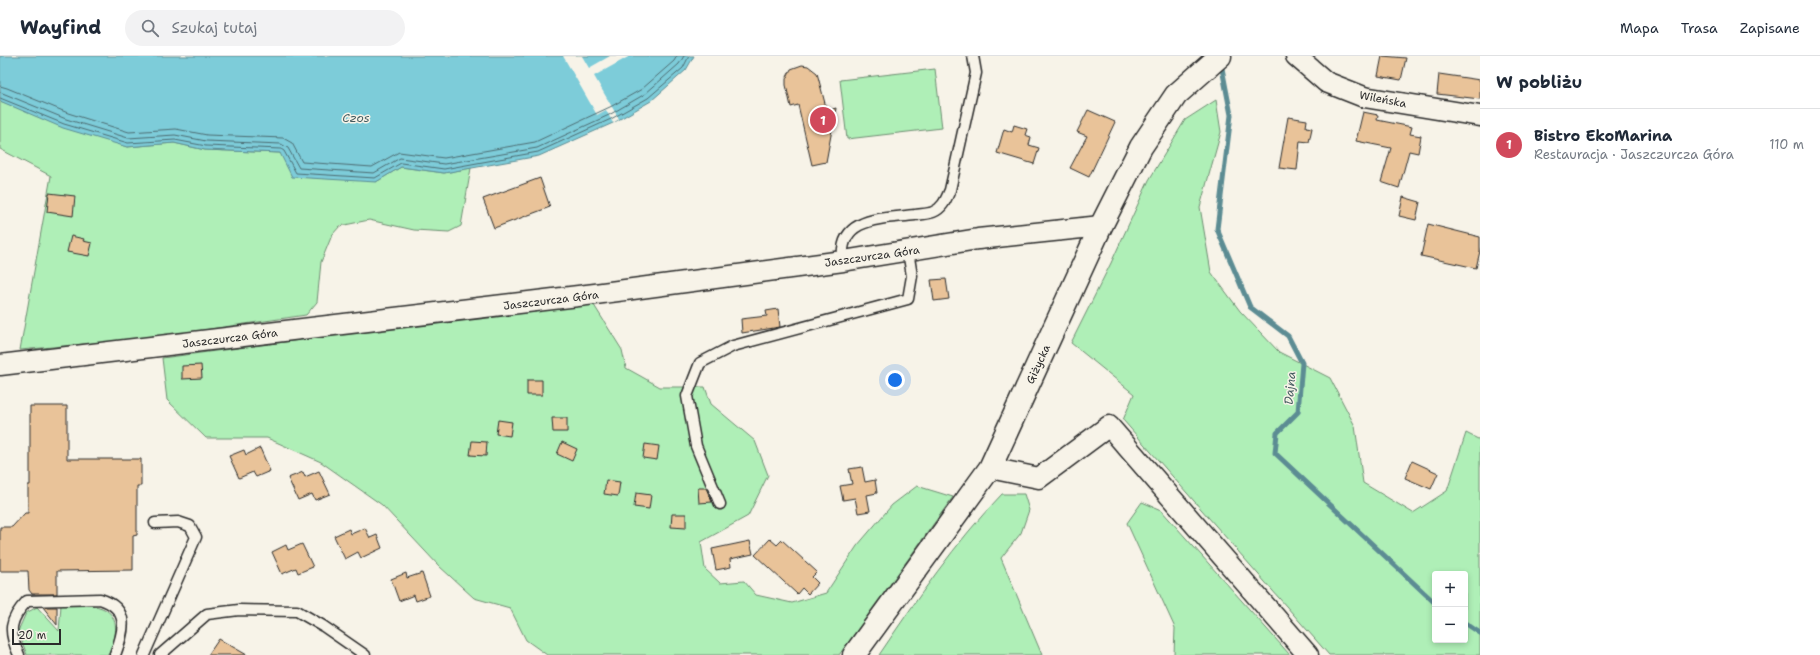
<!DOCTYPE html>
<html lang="pl">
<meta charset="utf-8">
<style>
:root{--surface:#fff;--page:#f2f2f3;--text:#1f2937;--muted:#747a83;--line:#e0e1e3;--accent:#d1495b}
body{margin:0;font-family:"Shantell Sans",sans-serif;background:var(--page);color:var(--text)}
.controls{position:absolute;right:12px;bottom:12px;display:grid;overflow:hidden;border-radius:4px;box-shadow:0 2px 6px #0003}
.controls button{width:36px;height:36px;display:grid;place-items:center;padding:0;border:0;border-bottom:1px solid var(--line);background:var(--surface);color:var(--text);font:20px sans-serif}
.scale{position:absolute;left:12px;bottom:10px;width:49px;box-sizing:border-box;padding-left:4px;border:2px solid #2b2b2b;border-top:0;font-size:11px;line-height:14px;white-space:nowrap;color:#2b2b2b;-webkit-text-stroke:3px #f7f3e8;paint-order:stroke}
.you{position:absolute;left:895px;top:324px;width:14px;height:14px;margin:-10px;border:3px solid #fff;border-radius:50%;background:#1a73e8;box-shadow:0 0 0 6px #1a73e833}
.badge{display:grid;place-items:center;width:26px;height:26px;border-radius:50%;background:var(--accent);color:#fff;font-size:13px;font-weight:700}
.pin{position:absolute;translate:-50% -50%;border:2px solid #fff;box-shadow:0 1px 4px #0006}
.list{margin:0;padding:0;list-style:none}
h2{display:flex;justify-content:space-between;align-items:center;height:52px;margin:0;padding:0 16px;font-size:17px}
h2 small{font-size:13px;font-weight:400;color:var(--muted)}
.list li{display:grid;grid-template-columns:26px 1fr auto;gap:12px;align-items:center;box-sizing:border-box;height:72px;padding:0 16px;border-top:1px solid var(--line)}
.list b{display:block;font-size:15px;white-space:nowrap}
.list p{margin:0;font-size:13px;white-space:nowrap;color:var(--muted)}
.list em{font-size:13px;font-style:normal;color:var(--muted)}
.icon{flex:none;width:22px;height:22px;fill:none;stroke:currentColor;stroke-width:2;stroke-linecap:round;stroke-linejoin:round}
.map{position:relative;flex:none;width:1480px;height:599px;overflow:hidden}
header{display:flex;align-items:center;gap:24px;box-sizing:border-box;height:56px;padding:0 20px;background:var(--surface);border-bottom:1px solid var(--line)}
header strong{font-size:19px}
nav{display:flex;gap:22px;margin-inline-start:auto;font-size:14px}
.search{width:280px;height:36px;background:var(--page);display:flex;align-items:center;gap:10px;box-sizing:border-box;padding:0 14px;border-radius:22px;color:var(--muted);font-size:15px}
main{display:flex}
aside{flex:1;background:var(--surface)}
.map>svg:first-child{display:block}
.green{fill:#afefb7;stroke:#6d8d71;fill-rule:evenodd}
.water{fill:#7dccd9;stroke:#5c8c93}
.pier{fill:#f7f3e8}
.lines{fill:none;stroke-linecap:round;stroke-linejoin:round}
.shore{stroke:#4c6b71;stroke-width:1}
.stream{stroke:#5c8c93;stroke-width:5}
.building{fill:#e9c399;stroke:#2b2b2b}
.service-casing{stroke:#2b2b2b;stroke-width:13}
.minor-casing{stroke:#2b2b2b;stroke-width:23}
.tertiary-casing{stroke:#2b2b2b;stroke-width:25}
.service{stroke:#f7f3e8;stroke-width:10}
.minor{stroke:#f7f3e8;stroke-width:20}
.tertiary{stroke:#f7f3e8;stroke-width:22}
.labels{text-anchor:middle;stroke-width:3;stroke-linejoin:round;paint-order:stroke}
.street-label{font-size:11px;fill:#2b2b2b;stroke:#f7f3e8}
.water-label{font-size:12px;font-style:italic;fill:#445b5f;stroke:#f7f3e8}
</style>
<header>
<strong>Wayfind</strong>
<div class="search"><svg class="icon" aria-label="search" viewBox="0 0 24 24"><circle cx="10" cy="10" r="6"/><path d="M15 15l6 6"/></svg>Szukaj tutaj</div>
<nav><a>Mapa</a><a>Trasa</a><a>Zapisane</a></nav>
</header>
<main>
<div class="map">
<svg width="1480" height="599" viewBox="0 0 1480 599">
<rect width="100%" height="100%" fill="#f7f3e8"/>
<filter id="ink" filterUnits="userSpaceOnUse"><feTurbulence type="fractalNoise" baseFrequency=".025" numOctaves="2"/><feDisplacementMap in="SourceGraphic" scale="8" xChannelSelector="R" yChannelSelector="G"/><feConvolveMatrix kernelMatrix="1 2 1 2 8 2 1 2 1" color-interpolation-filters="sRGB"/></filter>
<g filter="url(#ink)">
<!-- green -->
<path class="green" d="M 935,13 L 942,72 L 847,83 L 840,24 Z
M 1216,44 L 1221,76 L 1200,151 L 1211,216 L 1240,255 L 1279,296 L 1330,322 L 1355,370 L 1363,427 L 1413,457 L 1447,435 L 1466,377 L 1480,384 L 1480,599 L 1329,599 L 1123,364 L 1134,338 L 1071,287 L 1111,207 L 1149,124 L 1185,64 ZM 1435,518 L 1465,518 L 1465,584 L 1435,584 Z
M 0,45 L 127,91 L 174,87 L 205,94 L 280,97 L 376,126 L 401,111 L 444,117 L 471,112 L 461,170 L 449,176 L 414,174 L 369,164 L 340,170 L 332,179 L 321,206 L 317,246 L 306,259 L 149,282 L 20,294 L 51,120 L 0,93 Z
M 592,246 L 622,294 L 626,312 L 660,331 L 705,331 L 711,348 L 755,385 L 768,419 L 748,460 L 701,486 L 705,513 L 720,527 L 744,525 L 756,539 L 792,547 L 826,537 L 857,490 L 892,449 L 917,430 L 953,441 L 839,599 L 547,599 L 526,584 L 510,552 L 474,542 L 439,510 L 382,449 L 321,406 L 267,382 L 206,382 L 167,344 L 162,302 Z
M 1002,438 L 1024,438 L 1029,454 L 1021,477 L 1001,502 L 1042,599 L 879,599 C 917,543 955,487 1002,438 Z
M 1142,446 L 1161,454 L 1290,599 L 1174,599 L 1175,572 L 1127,467 Z
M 61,549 C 73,550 90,547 102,552 C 122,560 116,585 108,599 L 27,599 L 18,575 L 26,557 L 37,551 L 59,575 Z"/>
<!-- water -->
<path class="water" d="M 0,0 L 694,0 L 686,14 L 651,45 L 613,67 L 539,100 L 444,117 L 401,111 L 376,126 L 292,121 L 280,97 L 205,94 L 174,87 L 127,91 L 63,72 L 0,45 Z"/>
<!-- pier -->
<path class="pier" d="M 563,0 L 582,0 L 589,12 L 610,0 L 630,0 L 594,20 L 619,63 L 613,67 L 606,54 L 597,59 Z"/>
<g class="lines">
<!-- shore -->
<path class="shore" d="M 0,30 L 7,32 L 68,57 L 129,76 L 176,73 L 207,79 L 283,82 L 292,87 L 302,106 L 372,111 L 399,96 L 444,102 L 535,86 L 612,50 L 642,33 L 674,5 L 677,0
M 0,36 L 66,63 L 128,82 L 175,79 L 206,85 L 281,88 L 288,92 L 299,112 L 374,117 L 400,102 L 444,108 L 537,92 L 609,59 L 645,38 L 679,8 L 684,0
M 0,42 L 64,68 L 128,87 L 175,84 L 206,90 L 281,93 L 284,95 L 296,117 L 375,122 L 401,107 L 444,113 L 538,96 L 611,63 L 648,42 L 683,12 L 689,0"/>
<!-- stream -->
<path class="stream" d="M 1221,7 L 1231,59 L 1217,173 L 1250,251 L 1288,280 L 1302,307 L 1298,356 L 1277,377 L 1275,397 L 1435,547
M 1465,567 L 1480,577"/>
</g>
<!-- building -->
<path class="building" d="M 1382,0 L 1406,2 L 1401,24 L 1378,20 Z
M 802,9 L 808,10 L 817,17 L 827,55 L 836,52 L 826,106 L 812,109 L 798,49 L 791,51 L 786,29 L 786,23 L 791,13 Z
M 1439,18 L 1480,24 L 1480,43 L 1437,38 Z
M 1088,54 L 1115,66 L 1089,121 L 1070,112 L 1087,80 L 1077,76 Z
M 1363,56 L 1378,59 L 1377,64 L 1412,71 L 1410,78 L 1421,80 L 1418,97 L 1409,95 L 1399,132 L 1381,126 L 1391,92 L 1356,85 Z
M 1288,61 L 1307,64 L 1306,71 L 1312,72 L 1309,86 L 1300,85 L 1297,114 L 1279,112 Z
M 1014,69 L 1027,73 L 1025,79 L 1031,81 L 1029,89 L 1039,92 L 1034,108 L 997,97 L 1004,73 L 1012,76 Z
M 540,122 L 550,151 L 494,172 L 483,143 Z
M 49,137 L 75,140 L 73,160 L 47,156 Z
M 1403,141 L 1420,146 L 1416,164 L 1399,160 Z
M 1428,168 L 1480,181 L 1480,195 L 1476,212 L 1421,200 Z
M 71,180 L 84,183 L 83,185 L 92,187 L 89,200 L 67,196 Z
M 946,223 L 949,243 L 934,245 L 931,224 Z
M 778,253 L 780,271 L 742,277 L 741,263 L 767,260 L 766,255 Z
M 201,309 L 202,322 L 182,323 L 182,310 Z
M 527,324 L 542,324 L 542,339 L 527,339 Z
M 30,350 L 67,350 L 67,403 L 141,403 L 141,430 L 137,430 L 137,479 L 133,480 L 133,514 L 57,515 L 57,538 L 32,538 L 29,534 L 28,515 L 0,515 L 0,471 L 12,471 L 25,457 L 28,457 L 28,429 L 30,429 Z
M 552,362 L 567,362 L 567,376 L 553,376 Z
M 498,364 L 512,366 L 510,380 L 496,378 Z
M 472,385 L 487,386 L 486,400 L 470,399 Z
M 562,386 L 577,393 L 572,405 L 557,398 Z
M 645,388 L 659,390 L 657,404 L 643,402 Z
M 260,392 L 270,415 L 256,421 L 253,416 L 239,422 L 229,400 L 244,394 L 246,399 Z
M 1412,405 L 1438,417 L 1431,433 L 1405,422 Z
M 862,411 L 865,426 L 875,424 L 877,437 L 867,439 L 870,455 L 858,457 L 855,442 L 843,444 L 840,430 L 852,428 L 849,413 Z
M 319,415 L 330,438 L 315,444 L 312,438 L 298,444 L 288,422 L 303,416 L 305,421 Z
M 606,424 L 620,426 L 618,440 L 604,438 Z
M 698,432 L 706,432 L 712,446 L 699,447 Z
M 636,437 L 651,439 L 649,453 L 634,451 Z
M 672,458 L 686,458 L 686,472 L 671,471 Z
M 365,472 L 370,482 L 377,479 L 382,492 L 361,502 L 358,496 L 345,503 L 334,480 L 349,473 L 351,478 Z
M 770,483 L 777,489 L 782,484 L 817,516 L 812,521 L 818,527 L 808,538 L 802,532 L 797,538 L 755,499 Z
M 750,485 L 753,498 L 730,503 L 731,511 L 716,514 L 712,493 Z
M 302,488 L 313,511 L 298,517 L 296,512 L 282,518 L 272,496 L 286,489 L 288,494 Z
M 406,517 L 407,522 L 422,517 L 430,540 L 416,545 L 414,539 L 399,545 L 391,523 Z
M 43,551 L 57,551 L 57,569 Z
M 219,583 L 247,599 L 208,599 Z"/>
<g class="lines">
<defs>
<path id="service" d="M 843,205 C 838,160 883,163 915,159 C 920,158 929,158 933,156 C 943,152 946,143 950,134 L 976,17 L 973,0
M 720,448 L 696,390 L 687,340 L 700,307 L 733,290 L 908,243 L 912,220 L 908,195
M 19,599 C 8,575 9,564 27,545 L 100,543 C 131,553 124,575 115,599
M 144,599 L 196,481 L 190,470 L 178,466 L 155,467
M 160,599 L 207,558 L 239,554 L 297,555 L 323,570 L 365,599"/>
<path id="minor" d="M 1296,0 L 1326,26 L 1364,41 L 1480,60
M 0,309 L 595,238 L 843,205 L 978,183 L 1101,170
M 990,412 L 1039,422 L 1109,370 L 1308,599"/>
<path id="tertiary" d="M 854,599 L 990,412 L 1101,170 L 1141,91 L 1176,39 L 1220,0"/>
</defs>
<!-- service casing -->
<use href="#service" class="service-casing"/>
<!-- minor casing -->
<use href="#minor" class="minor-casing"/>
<!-- tertiary casing -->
<use href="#tertiary" class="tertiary-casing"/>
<!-- service -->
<use href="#service" class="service"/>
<!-- minor -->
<use href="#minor" class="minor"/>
<!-- tertiary -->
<use href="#tertiary" class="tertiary"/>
</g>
</g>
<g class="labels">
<!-- street labels -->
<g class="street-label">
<text transform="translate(1383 43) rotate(11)" y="4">Wileńska</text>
<text transform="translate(872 200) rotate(-8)" y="4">Jaszczurcza Góra</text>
<text transform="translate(551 244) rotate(-7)" y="4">Jaszczurcza Góra</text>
<text transform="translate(230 282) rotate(-7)" y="4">Jaszczurcza Góra</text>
<text transform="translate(1038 308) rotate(-65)" y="4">Giżycka</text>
</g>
<!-- water labels -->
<g class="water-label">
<text x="356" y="66">Czos</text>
<text transform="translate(1290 332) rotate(-85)" y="4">Dajna</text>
</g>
</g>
</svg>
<div class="controls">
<button>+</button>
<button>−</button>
</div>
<div class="scale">20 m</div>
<div class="you"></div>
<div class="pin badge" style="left:823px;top:64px">1</div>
</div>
<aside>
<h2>W pobliżu<small></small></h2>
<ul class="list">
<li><span class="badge">1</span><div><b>Bistro EkoMarina</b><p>Restauracja · Jaszczurcza Góra</p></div><em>110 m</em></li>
</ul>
</aside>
</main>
